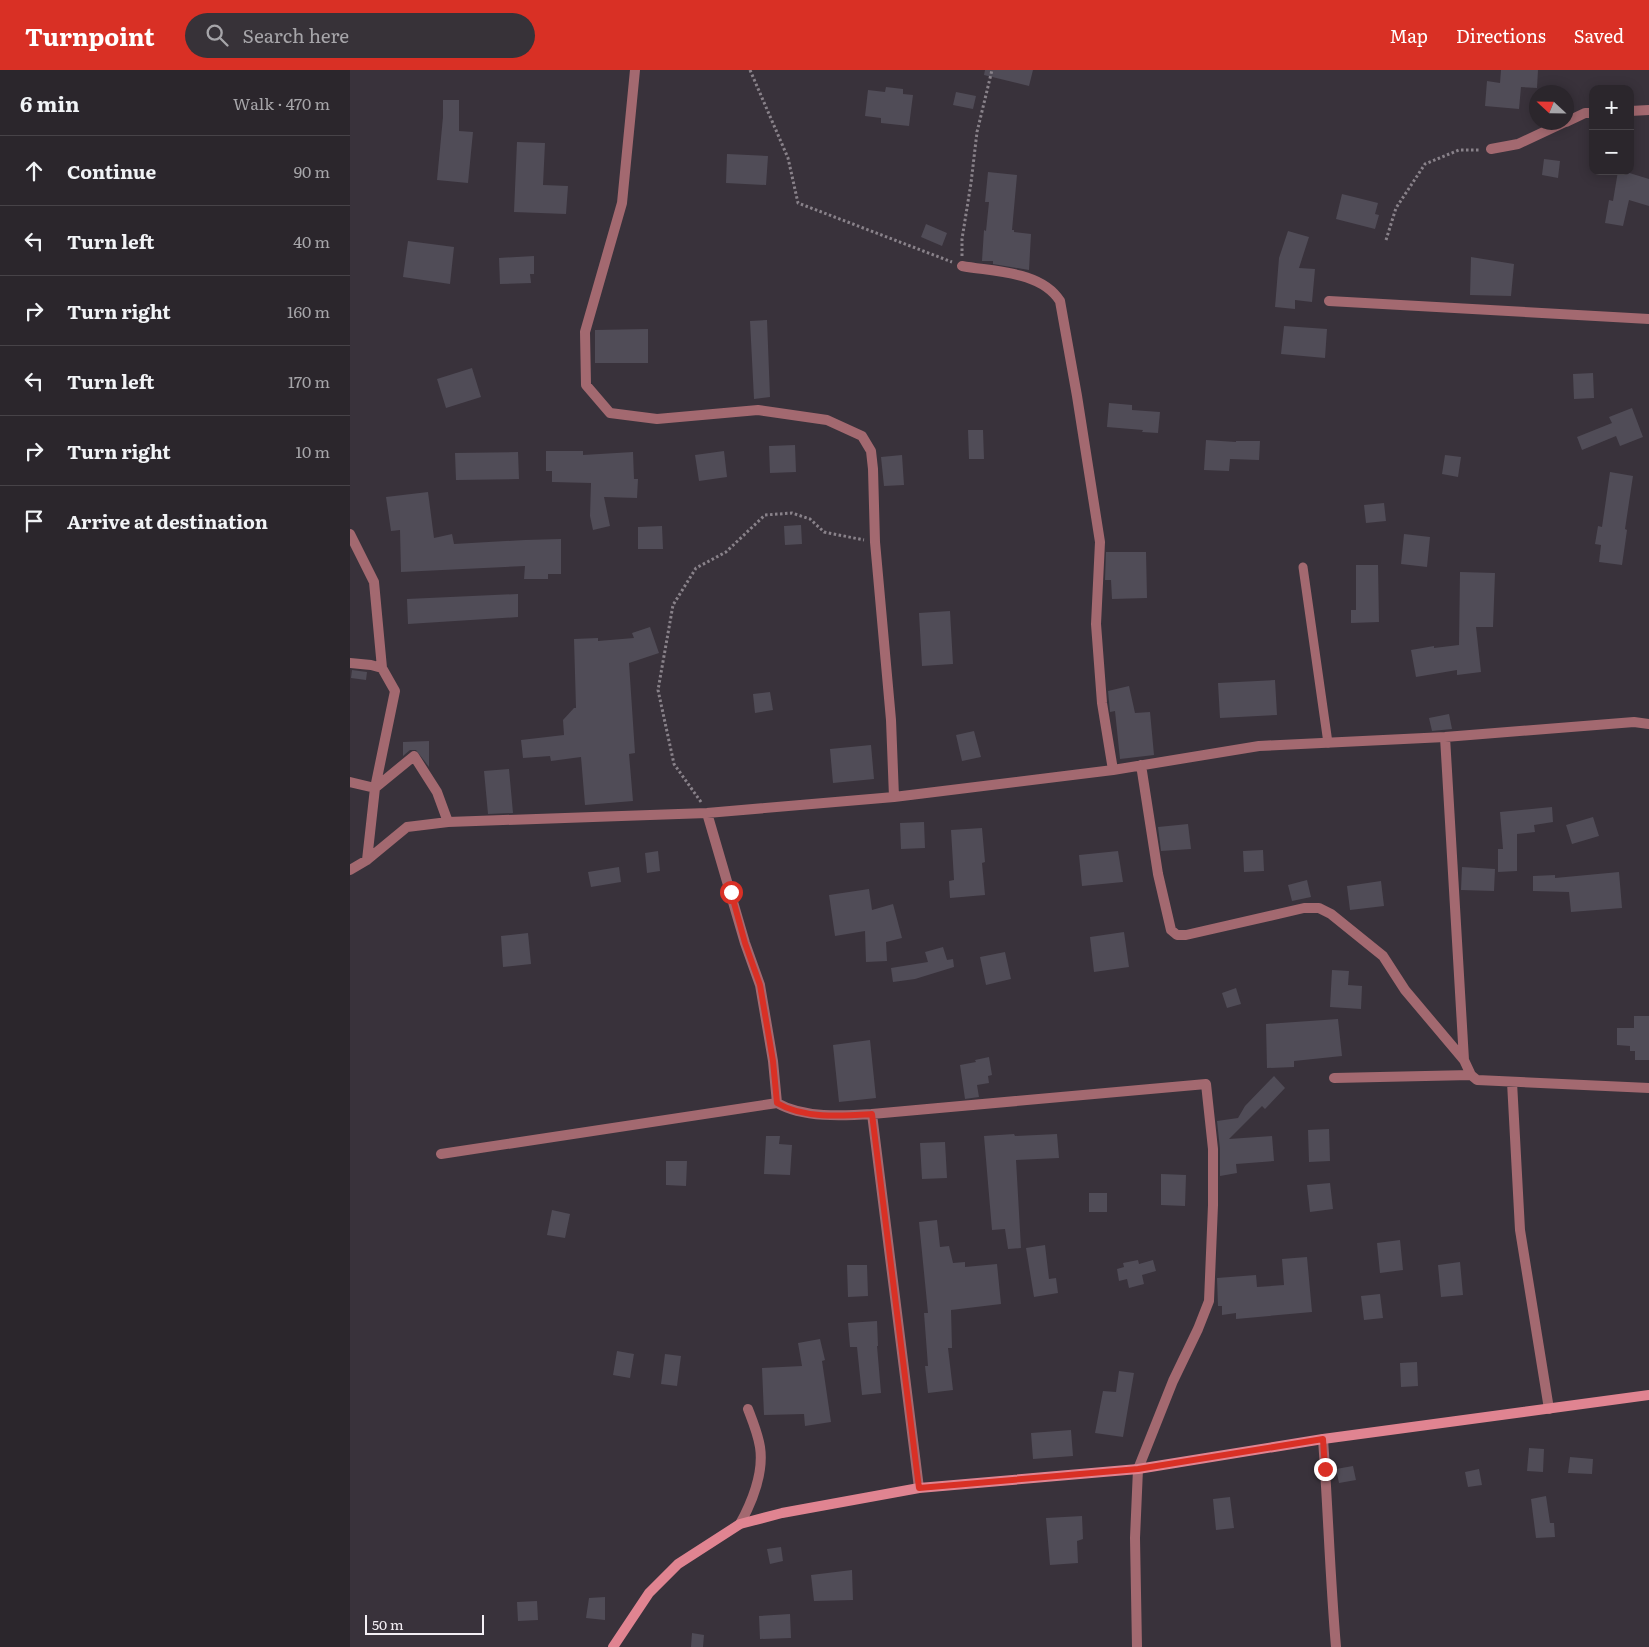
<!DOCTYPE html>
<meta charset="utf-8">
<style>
:root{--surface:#2b262c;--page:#373238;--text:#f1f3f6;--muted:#a6a5a9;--line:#474348;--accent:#d93025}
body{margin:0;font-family:Literata,serif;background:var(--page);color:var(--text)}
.controls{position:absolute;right:15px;top:15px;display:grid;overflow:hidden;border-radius:10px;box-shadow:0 2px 12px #0003}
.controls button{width:45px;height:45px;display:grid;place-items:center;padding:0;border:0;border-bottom:1px solid var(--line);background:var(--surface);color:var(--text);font:25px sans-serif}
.compass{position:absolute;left:1179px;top:15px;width:45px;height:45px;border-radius:50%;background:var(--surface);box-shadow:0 2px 12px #0003;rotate:292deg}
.scale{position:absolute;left:15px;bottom:12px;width:119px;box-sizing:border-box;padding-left:5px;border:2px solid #f4eff5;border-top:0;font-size:14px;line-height:18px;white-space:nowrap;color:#f4eff5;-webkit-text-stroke:4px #39323b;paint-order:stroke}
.stop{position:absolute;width:15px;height:15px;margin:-11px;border:4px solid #d93025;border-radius:50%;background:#fff}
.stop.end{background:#d93025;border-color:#fff;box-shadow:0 1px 5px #0008}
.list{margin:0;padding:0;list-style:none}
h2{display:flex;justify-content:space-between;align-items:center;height:65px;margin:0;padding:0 20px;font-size:21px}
h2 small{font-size:16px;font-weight:400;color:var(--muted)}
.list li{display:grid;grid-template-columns:32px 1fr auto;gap:15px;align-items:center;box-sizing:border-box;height:70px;padding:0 20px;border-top:1px solid var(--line)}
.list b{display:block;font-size:19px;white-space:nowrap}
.list em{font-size:16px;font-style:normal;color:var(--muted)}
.icon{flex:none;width:28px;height:28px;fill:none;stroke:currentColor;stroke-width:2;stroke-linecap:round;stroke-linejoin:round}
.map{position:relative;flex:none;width:1299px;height:1577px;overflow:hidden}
header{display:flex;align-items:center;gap:30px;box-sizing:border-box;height:70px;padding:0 25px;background:var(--accent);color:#fff}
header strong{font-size:24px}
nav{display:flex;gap:28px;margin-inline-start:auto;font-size:18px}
.search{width:350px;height:45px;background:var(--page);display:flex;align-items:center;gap:12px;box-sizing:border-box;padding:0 18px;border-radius:28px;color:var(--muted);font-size:19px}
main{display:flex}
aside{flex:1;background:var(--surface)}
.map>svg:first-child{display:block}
.building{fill:#504c57}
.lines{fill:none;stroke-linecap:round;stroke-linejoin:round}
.path{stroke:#89828a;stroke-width:3;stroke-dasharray:2.5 2.5;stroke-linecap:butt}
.service{stroke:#a36970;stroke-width:9}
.minor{stroke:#a36970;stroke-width:10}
.secondary{stroke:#e08491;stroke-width:10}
.route{stroke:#d93025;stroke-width:6}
</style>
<header>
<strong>Turnpoint</strong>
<div class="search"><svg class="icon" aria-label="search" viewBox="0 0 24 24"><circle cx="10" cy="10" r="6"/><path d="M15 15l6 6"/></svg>Search here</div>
<nav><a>Map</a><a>Directions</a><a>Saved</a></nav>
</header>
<main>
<aside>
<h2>6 min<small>Walk · 470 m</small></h2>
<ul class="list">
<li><svg class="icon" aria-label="ahead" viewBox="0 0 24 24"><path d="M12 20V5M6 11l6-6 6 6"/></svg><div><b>Continue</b></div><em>90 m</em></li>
<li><svg class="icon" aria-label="left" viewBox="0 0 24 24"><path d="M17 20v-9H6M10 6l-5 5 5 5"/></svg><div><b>Turn left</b></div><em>40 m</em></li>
<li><svg class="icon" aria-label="right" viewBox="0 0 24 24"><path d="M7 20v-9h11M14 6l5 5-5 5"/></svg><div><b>Turn right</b></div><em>160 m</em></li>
<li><svg class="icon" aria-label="left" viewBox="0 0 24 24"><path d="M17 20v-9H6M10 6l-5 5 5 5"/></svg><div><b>Turn left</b></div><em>170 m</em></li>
<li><svg class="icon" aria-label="right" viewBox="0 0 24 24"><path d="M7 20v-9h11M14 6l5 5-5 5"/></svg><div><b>Turn right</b></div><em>10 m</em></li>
<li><svg class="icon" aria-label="arrive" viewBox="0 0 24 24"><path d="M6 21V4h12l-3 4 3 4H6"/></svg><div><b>Arrive at destination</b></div></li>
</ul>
</aside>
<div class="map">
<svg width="1299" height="1577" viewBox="0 0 1299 1577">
<rect width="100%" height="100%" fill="#39323b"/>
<!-- building -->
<path class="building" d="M 635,0 L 683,0 L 679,16 L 634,5 Z
M 1151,0 L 1188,0 L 1187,18 L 1171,17 L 1169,39 L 1135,36 L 1137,11 L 1150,13 Z
M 536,17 L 553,19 L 553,24 L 563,25 L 559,56 L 531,53 L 531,48 L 515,46 L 518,20 L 535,22 Z
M 606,22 L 626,26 L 623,39 L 603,35 Z
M 93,30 L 109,30 L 109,61 L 123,62 L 118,113 L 87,110 L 93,47 Z
M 167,72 L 195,73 L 193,115 L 218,116 L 216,144 L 164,142 Z
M 377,84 L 418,86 L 416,115 L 376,113 Z
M 1194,89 L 1210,91 L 1208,108 L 1192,105 Z
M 1268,101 L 1273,101 L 1299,109 L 1299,136 L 1279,130 L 1273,156 L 1255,153 L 1259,130 L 1263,131 Z
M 638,102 L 667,105 L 662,160 L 664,160 L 664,162 L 681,164 L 679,200 L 643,194 L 643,191 L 632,191 L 634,160 L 636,161 L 639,132 L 635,132 Z
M 992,124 L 1028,133 L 1025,144 L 1029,145 L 1025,159 L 986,149 Z
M 576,154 L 597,163 L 592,176 L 571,167 Z
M 938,161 L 959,167 L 949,198 L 965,199 L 962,232 L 945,230 L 945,239 L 925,237 L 929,188 Z
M 58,171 L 104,177 L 100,214 L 53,207 Z
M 184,186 L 184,204 L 180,204 L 181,213 L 150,214 L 149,188 Z
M 1121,187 L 1164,194 L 1161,226 L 1120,225 Z
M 417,250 L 420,327 L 404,329 L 400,251 Z
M 934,256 L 977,259 L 975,288 L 931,284 Z
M 298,259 L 298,293 L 245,293 L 245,260 Z
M 122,298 L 131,327 L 96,338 L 87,309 Z
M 1243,303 L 1244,328 L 1224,329 L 1223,304 Z
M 759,333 L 782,335 L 782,340 L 810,342 L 808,363 L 792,362 L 793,360 L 757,357 Z
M 1282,338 L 1293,367 L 1270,376 L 1266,366 L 1232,380 L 1227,367 L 1262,353 L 1259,347 Z
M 618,360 L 633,360 L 634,389 L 619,389 Z
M 856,370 L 886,372 L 886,371 L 910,371 L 909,390 L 880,389 L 879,401 L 854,400 Z
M 445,375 L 446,402 L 420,403 L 419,376 Z
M 196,381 L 233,381 L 233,385 L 283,382 L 284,409 L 288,409 L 287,428 L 254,427 L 260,456 L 243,460 L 240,446 L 241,413 L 202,412 L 202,401 L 196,401 Z
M 374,381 L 377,407 L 349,411 L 345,385 Z
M 168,382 L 169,409 L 106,410 L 105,383 Z
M 552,385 L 554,415 L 534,416 L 531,387 Z
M 1095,385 L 1111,387 L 1108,407 L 1092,404 Z
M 1260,402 L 1283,406 L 1275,459 L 1277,460 L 1272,495 L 1249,492 L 1251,475 L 1245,474 L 1248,456 L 1252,457 Z
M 78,422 L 84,468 L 102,464 L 104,474 L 175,470 L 211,469 L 211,504 L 198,504 L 198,509 L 174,509 L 175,496 L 51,502 L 50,460 L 41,461 L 36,427 Z
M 1034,433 L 1036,451 L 1016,453 L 1014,435 Z
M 451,455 L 452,474 L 435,475 L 434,456 Z
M 312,456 L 313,479 L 288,479 L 288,457 Z
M 1054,464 L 1080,467 L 1077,497 L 1051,494 Z
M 756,482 L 796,482 L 797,528 L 762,529 L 761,510 L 755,510 Z
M 1006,495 L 1028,495 L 1029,552 L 1001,553 L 1001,540 L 1006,540 Z
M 1110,502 L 1145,503 L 1143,557 L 1126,557 L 1131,602 L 1107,605 L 1107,600 L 1066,607 L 1061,580 L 1084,576 L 1084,578 L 1109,575 Z
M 168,524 L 168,547 L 58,554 L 57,529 Z
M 600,541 L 603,594 L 572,596 L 569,543 Z
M 300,557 L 309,583 L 279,593 L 285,683 L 279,684 L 283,731 L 235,735 L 231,687 L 201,691 L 200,686 L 173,688 L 171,670 L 214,665 L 213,650 L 224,638 L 226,638 L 224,569 L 248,568 L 248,571 L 284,568 L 282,563 Z
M 2,600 L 17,602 L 16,610 L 1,608 Z
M 925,610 L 927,645 L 870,648 L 868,613 Z
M 779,616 L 785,643 L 800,642 L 804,685 L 770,689 L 765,641 L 760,642 L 758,621 Z
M 420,622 L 423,640 L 405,643 L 403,624 Z
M 1099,644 L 1102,659 L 1082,661 L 1079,648 Z
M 624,661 L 631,687 L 612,691 L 606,665 Z
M 79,671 L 79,697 L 66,680 L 60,680 L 53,686 L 53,672 Z
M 521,675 L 524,709 L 483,713 L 480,679 Z
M 159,699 L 163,743 L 138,744 L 134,701 Z
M 1202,737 L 1203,752 L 1184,755 L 1185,762 L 1167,764 L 1167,801 L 1148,802 L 1148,779 L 1153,779 L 1150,742 Z
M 1243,747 L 1249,766 L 1222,774 L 1216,755 Z
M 574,752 L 575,778 L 551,779 L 550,753 Z
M 838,754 L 841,779 L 811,781 L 808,757 Z
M 632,758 L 635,792 L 632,793 L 635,825 L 600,828 L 599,811 L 604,810 L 601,760 Z
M 913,780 L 914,801 L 894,802 L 893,781 Z
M 308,781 L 310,801 L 297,803 L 295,783 Z
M 768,781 L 773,812 L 732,816 L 729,785 Z
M 269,797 L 271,812 L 241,817 L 238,802 Z
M 1112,797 L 1145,799 L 1144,821 L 1111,820 Z
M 1269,802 L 1272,838 L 1221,842 L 1219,822 L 1183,821 L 1183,806 L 1205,805 L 1205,808 Z
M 957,810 L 961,827 L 942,831 L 938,815 Z
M 1031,811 L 1034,836 L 1000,840 L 997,816 Z
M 519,819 L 522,840 L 543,834 L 552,868 L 536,872 L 537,891 L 516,892 L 515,861 L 485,866 L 479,825 Z
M 774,862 L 779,897 L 744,902 L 740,867 Z
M 178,863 L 181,894 L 153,897 L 151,866 Z
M 593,877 L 597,890 L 603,889 L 604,897 L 565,909 L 543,912 L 541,898 L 578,892 L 575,882 Z
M 655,882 L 661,909 L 636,915 L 630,887 Z
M 982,900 L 999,901 L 998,915 L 1012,916 L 1011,939 L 980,937 Z
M 886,918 L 891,934 L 877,938 L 872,923 Z
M 1284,946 L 1299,946 L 1299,990 L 1285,990 L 1285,981 L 1280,981 L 1280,976 L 1267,975 L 1267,958 L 1284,958 Z
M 988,949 L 992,986 L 944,991 L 944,997 L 917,998 L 916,954 Z
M 520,970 L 526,1028 L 489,1032 L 483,975 Z
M 639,987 L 642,1005 L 638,1006 L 639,1013 L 627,1015 L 629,1027 L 615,1029 L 610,995 L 626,992 L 625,990 Z
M 924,1006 L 935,1018 L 915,1039 L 912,1036 L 879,1069 L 922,1066 L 924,1091 L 886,1094 L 887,1103 L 870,1106 L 870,1079 L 867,1051 L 888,1048 L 895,1036 Z
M 979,1059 L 980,1091 L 959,1092 L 958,1060 Z
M 664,1064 L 665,1066 L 707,1064 L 709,1088 L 666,1090 L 671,1178 L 658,1179 L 655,1159 L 642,1160 L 634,1066 Z
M 416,1066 L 430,1066 L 429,1074 L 442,1075 L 440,1105 L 414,1104 Z
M 595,1072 L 597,1108 L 572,1109 L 570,1073 Z
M 316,1091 L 337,1091 L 336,1116 L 316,1115 Z
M 811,1104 L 836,1105 L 835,1136 L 811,1135 Z
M 980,1113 L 983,1139 L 960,1142 L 957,1115 Z
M 739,1123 L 757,1123 L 757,1142 L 739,1142 Z
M 202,1140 L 220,1144 L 215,1168 L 197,1165 Z
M 587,1150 L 590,1177 L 599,1176 L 603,1193 L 615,1192 L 615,1197 L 647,1194 L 651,1234 L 601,1240 L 602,1278 L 598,1278 L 603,1320 L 578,1323 L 575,1296 L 578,1296 L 574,1243 L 578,1243 L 569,1152 Z
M 1050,1170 L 1053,1200 L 1030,1203 L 1027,1173 Z
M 695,1175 L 699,1209 L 706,1208 L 708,1223 L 684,1227 L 676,1178 Z
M 957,1187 L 962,1242 L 886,1249 L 886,1243 L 872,1245 L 872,1236 L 868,1236 L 867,1208 L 906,1205 L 907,1217 L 934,1215 L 932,1189 Z
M 788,1190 L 789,1194 L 803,1190 L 806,1201 L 792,1205 L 794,1214 L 779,1218 L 777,1209 L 769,1211 L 767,1199 L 774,1197 L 773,1193 Z
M 1110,1192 L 1113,1225 L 1091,1227 L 1088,1195 Z
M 497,1195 L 517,1195 L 518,1226 L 498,1227 Z
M 1030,1224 L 1033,1248 L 1014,1250 L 1011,1226 Z
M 527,1251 L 528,1276 L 527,1276 L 531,1323 L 512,1325 L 507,1277 L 500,1277 L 498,1253 Z
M 470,1269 L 475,1290 L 472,1291 L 481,1352 L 455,1356 L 454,1344 L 414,1345 L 412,1298 L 452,1296 L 448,1273 Z
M 267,1281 L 284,1284 L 280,1308 L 263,1305 Z
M 315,1284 L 331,1286 L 327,1316 L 311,1314 Z
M 1067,1292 L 1068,1316 L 1051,1317 L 1050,1293 Z
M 769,1301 L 784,1303 L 773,1367 L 745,1363 L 753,1321 L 766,1322 Z
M 721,1360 L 723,1386 L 683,1389 L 681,1363 Z
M 1179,1378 L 1194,1379 L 1193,1402 L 1177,1401 Z
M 1220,1387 L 1243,1389 L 1242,1404 L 1218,1403 Z
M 1003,1396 L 1006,1410 L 989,1413 L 986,1399 Z
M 1129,1399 L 1132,1415 L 1118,1417 L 1115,1402 Z
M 1196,1426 L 1200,1453 L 1204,1453 L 1205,1467 L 1186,1468 L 1181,1429 Z
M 880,1427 L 884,1458 L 866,1460 L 863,1429 Z
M 732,1446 L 733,1469 L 727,1471 L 728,1493 L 700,1495 L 696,1448 Z
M 431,1477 L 433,1491 L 420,1494 L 417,1479 Z
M 502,1500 L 503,1530 L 464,1531 L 461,1505 Z
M 255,1527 L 255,1550 L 236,1548 L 239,1528 Z
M 187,1531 L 188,1550 L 168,1551 L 167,1532 Z
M 440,1544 L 441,1568 L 410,1569 L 409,1546 Z
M 342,1563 L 354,1565 L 353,1577 L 341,1577 Z"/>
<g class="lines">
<!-- path -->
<path class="path" d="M 400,0 L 438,88 L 448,133 L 602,192
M 1036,170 L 1046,138 L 1075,94 L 1109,80 L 1130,80
M 612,186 L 612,169 L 621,113 L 627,62 L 642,0
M 351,732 L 324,694 L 308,620 L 323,535 L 346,498 L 376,482 L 415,445 L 442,443 L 460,449 L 474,462 L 514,470"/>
<!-- service -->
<path class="service" d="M 953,497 L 978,673"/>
<!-- minor -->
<path class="minor" d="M 285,0 L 272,133 L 235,262 L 236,315 L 260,343 L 307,349 L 408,340 L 477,350 L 512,366 L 521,381 L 523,399 L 525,472 L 541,650 L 544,727
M 1280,41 L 1299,40
M 1216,52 L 1235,43 L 1243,43
M 1141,79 L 1168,74 L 1215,52
M 612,196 C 645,202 691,201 710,231 L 727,326 L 750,472 L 746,554 L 752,633 L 763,700
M 979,231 L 1299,249
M 0,464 L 24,512 L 32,598
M 0,593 L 21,595 L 32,598 L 45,621 L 25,718 L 17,790
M 1095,667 L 1114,990
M 791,695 L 808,804 L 821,860 L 827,865 L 836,865 L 954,838 L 969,838 L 981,844 L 1033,886 L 1055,920 L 1114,990 L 1121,1005 L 1127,1010 L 1299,1018
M 0,712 L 25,718 L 64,686 L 87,722 L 98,752
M 357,743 L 395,873 L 410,915 L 423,991 L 427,1033
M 0,800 L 17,790 L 57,757 L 98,752 L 357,743 L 544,727 L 763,700 L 909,676 L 1095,667 L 1284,652 L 1299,654
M 984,1008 L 1121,1005
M 1162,1012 L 1170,1160 L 1199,1339
M 91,1084 L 427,1033 C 453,1048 493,1046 522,1044
M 973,1369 C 978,1438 980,1508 986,1577
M 569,1418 L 522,1044 L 856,1014 L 863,1079 L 863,1135 L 859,1231 L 848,1259 L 823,1311 L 788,1399 L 785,1468 L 787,1577
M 390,1454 C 402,1432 414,1403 410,1377 C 408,1364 403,1352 398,1339"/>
<!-- secondary -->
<path class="secondary" d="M 263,1577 L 299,1523 L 328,1494 L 390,1454 L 432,1443 L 569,1418 L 788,1399 L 973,1369 L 1299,1325"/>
</g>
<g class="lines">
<!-- route -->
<path class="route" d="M 381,822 L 395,873 L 410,915 L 423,991 L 427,1033 C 454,1049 492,1046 522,1044 L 569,1418 L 788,1399 L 973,1369 L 975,1399"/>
</g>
</svg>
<div class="controls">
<button>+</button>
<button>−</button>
</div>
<svg class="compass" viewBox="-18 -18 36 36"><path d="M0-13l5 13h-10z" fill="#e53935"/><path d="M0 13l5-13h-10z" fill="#a6a5a9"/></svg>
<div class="scale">50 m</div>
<div class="stop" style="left:381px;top:822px"></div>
<div class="stop end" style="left:975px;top:1399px"></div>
</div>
</main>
